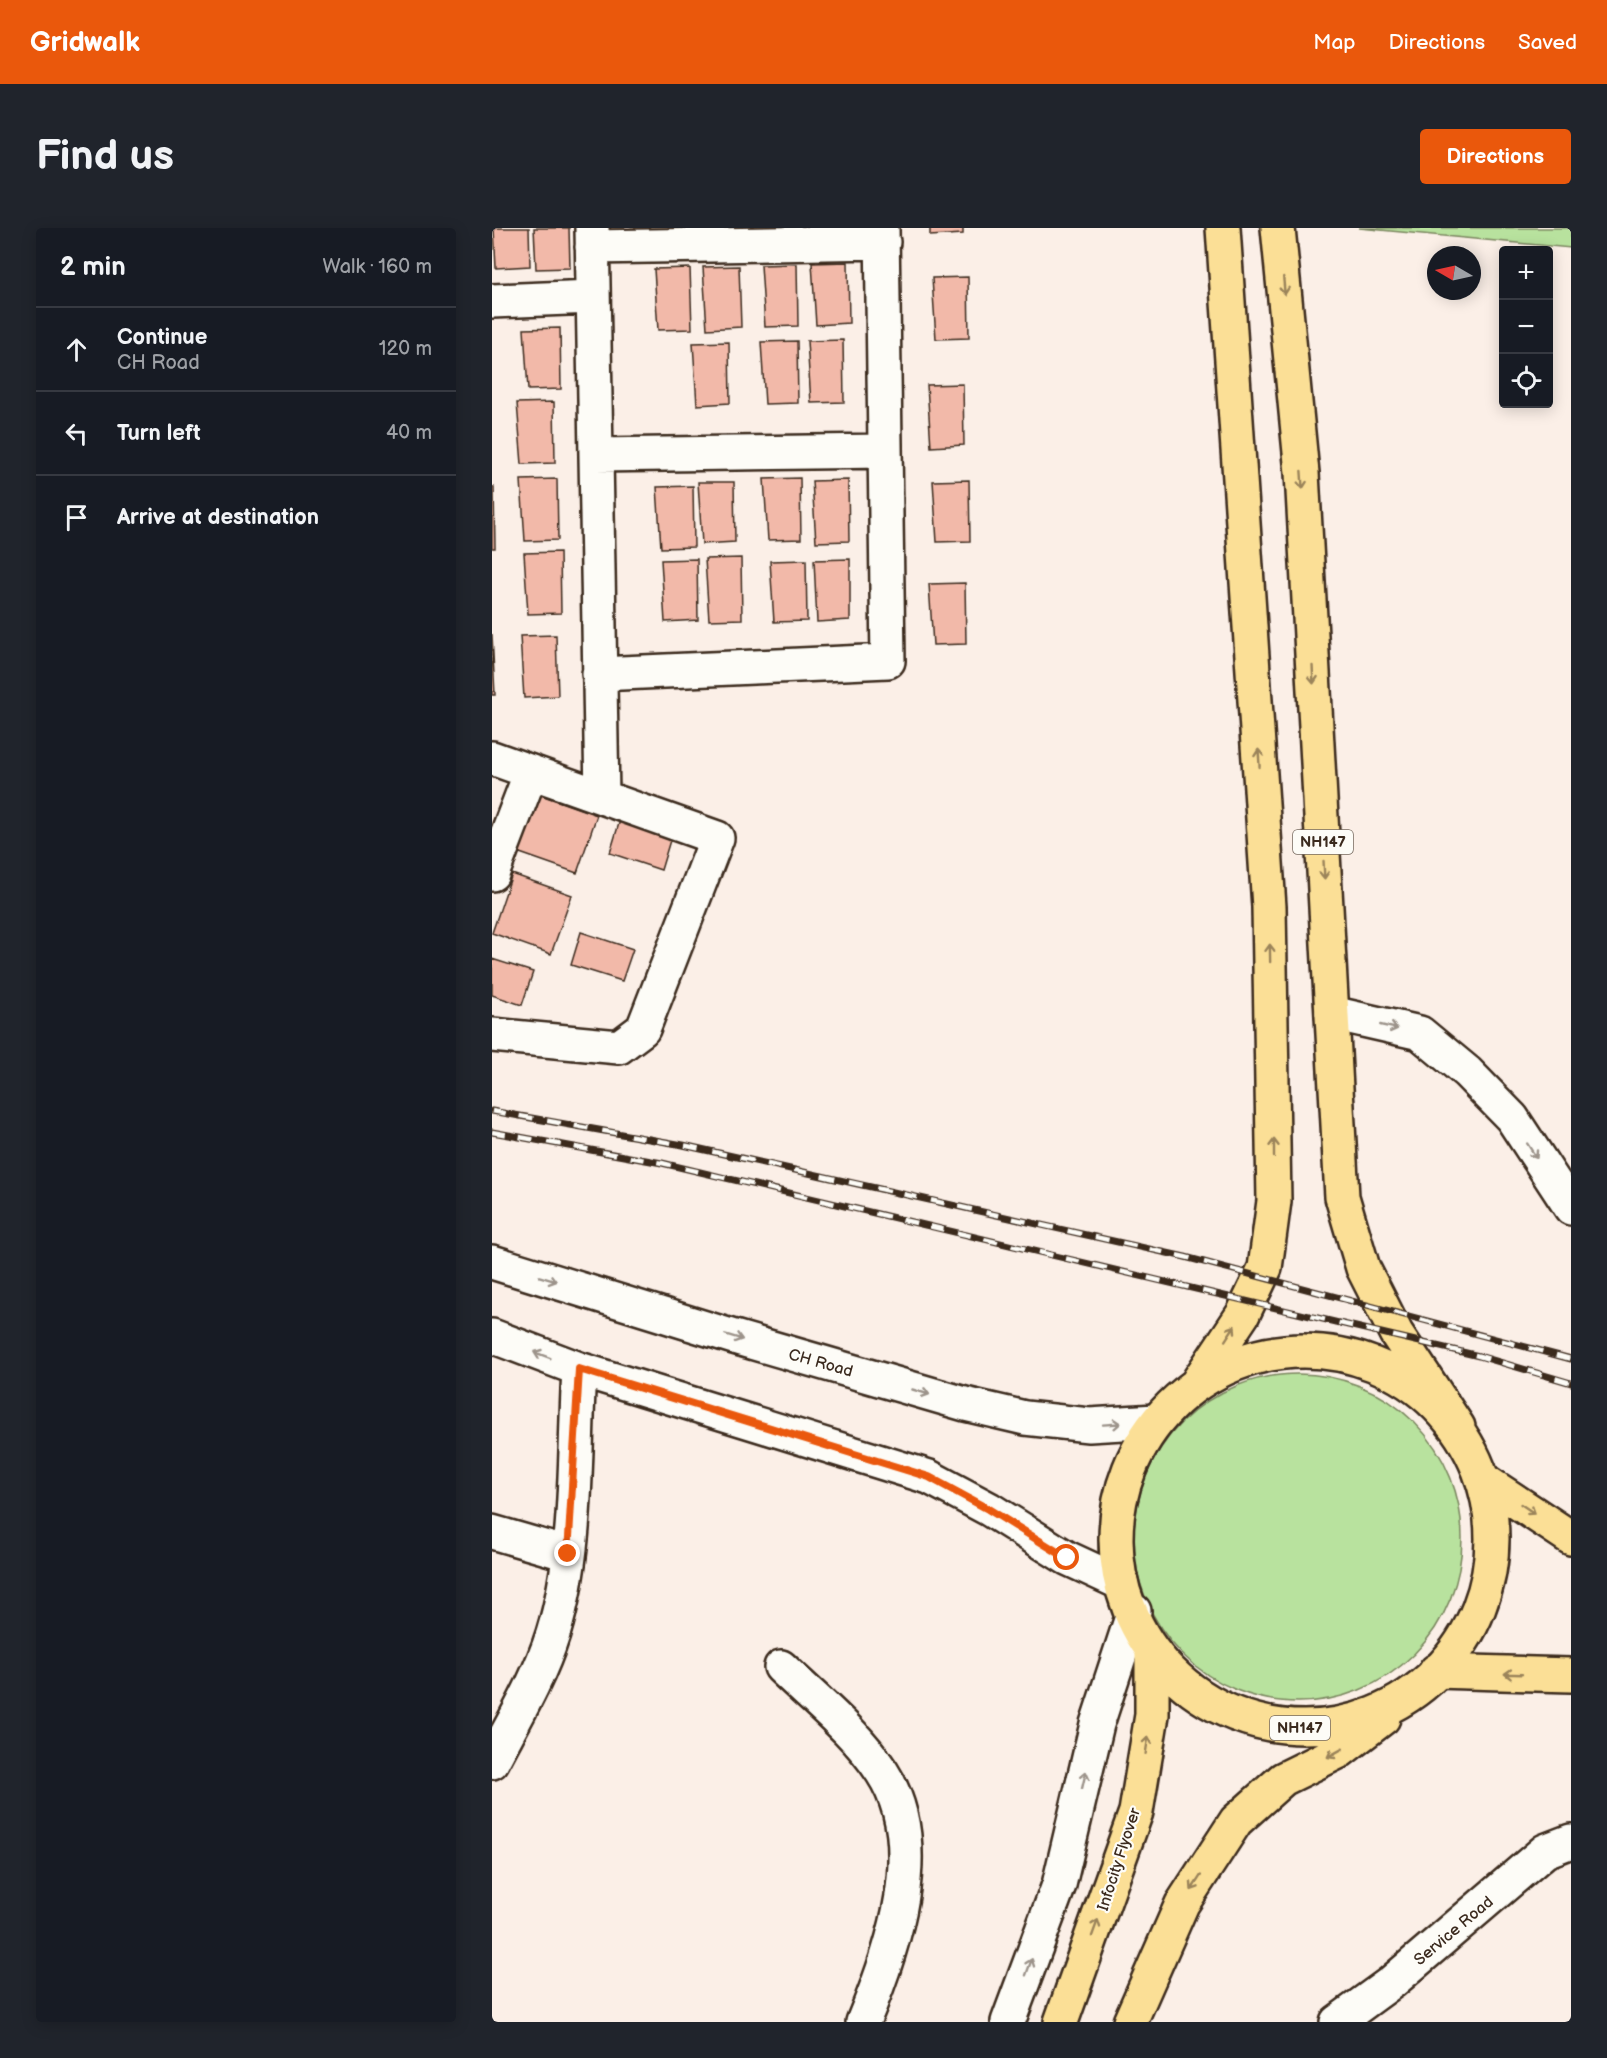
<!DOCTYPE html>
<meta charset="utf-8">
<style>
:root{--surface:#171b24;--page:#20242c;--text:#f1f3f6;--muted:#9ea1a6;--line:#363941;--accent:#ea580c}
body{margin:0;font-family:"Balsamiq Sans",sans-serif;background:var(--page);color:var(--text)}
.controls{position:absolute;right:18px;top:18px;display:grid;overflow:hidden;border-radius:6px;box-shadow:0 3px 15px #0003}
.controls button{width:54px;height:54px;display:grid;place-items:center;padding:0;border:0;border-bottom:2px solid var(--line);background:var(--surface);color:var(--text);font:30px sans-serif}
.compass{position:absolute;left:935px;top:18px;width:54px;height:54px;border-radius:50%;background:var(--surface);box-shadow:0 3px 15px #0003;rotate:279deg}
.stop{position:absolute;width:18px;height:18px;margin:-14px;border:4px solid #ea580c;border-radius:50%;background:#fff}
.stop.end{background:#ea580c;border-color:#fff;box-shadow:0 2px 6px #0008}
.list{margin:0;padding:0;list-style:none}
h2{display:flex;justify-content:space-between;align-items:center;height:78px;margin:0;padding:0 24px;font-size:26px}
h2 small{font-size:20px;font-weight:400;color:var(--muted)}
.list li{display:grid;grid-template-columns:39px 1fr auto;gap:18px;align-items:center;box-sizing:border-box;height:84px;padding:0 24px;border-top:2px solid var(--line)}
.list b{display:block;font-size:22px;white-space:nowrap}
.list p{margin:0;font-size:20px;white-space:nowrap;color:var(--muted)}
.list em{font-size:20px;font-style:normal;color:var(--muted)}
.icon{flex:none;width:33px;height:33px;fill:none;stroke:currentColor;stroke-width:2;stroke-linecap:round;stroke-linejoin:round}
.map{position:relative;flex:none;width:1079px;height:1794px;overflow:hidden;border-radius:6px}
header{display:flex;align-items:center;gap:36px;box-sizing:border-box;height:84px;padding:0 30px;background:var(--accent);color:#fff}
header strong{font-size:28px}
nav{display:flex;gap:33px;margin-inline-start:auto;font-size:21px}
.intro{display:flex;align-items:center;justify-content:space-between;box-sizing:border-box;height:144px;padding:0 36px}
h1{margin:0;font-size:42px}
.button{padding:15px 27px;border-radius:6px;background:var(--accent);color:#fff;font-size:21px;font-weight:700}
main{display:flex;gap:36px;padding:0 36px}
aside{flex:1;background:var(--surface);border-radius:6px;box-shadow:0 3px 15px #0003}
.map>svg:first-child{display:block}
.green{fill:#b8e29e;stroke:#7a865e;stroke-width:1.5}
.building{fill:#f2b9a9;stroke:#3b2a1e;stroke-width:1.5}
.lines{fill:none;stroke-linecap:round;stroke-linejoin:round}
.minor-casing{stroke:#3b2a1e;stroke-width:38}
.major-casing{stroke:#3b2a1e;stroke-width:38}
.highway-casing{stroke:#3b2a1e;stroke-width:38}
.minor{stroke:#fdfcf7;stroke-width:33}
.major{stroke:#fbdf96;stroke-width:33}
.highway{stroke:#fbdf96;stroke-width:33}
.rail-casing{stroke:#3b2a1e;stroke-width:7}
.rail{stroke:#fdfcf7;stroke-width:4.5;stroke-dasharray:14;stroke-linecap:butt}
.oneway{stroke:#9b845a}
.oneway2{stroke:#9c938a}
.route{stroke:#ea580c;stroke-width:8}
.labels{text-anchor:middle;stroke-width:4.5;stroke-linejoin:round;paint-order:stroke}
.shield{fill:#fdfcf7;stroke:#75695f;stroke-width:1.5}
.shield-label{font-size:15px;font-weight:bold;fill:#3b2a1e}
.street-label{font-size:16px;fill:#3b2a1e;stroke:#fdfcf7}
</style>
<header>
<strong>Gridwalk</strong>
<nav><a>Map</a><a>Directions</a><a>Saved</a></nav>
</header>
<div class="intro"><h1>Find us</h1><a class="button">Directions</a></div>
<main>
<aside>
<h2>2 min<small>Walk · 160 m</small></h2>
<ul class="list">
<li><svg class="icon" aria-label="ahead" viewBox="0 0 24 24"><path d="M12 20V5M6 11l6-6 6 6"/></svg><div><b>Continue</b><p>CH Road</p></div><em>120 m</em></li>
<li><svg class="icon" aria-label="left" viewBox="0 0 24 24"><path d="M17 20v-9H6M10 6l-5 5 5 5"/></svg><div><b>Turn left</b></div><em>40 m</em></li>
<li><svg class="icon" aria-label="arrive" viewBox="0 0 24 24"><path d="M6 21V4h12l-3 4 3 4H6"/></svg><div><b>Arrive at destination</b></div></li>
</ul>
</aside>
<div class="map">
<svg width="1079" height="1794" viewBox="0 0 1079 1794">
<rect width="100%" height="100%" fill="#fbefe7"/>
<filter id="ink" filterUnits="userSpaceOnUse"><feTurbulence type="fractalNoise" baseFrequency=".0167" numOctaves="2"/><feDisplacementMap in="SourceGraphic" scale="12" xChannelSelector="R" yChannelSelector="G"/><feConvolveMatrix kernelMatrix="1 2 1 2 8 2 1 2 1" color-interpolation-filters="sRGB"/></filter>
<g filter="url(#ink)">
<!-- green -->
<path class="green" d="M 867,0 L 1079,0 L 1079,20 Z
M642 1310a164 164 0 1 1 328 0a164 164 0 1 1-328 0Z"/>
<!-- building -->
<path class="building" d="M 2,0 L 37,0 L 38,38 L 4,40 Z
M 42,0 L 77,0 L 78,40 L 44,41 Z
M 438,0 L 471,0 L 471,6 L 438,8 Z
M 356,34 L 357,95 L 324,97 L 320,35 Z
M 305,36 L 306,98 L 273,99 L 269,37 Z
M 247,38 L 249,99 L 215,101 L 211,39 Z
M 198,40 L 200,101 L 166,102 L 162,41 Z
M 476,49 L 477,110 L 444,111 L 440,50 Z
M 68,100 L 69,161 L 36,162 L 32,101 Z
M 351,112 L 352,174 L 319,175 L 315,113 Z
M 305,113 L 306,175 L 273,176 L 269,114 Z
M 237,114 L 238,175 L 205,177 L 201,115 Z
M 471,156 L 472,217 L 439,219 L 435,157 Z
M 62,174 L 63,235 L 30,236 L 25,175 Z
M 308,250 L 309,311 L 276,312 L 272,251 Z
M 65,251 L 66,312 L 33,313 L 29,252 Z
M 356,252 L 357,313 L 324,314 L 320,253 Z
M 477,252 L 478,313 L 445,314 L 441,253 Z
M 206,254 L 242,254 L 243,314 L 210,316 Z
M 201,258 L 202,319 L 169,320 L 165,259 Z
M 0,259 L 2,259 L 3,320 L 0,320 Z
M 68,324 L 69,385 L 36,386 L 32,325 Z
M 249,330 L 250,391 L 217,392 L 213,331 Z
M 205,331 L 206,392 L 173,394 L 169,332 Z
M 358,331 L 358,392 L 325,394 L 322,332 Z
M 314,332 L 315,393 L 282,394 L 278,333 Z
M 473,355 L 474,416 L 441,417 L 437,356 Z
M 0,406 L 3,467 L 0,467 Z
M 64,407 L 66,468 L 32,470 L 28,408 Z
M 46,566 L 105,587 L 85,645 L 25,624 Z
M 128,592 L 179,609 L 169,642 L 118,625 Z
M 20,646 L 80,667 L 59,726 L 0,705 Z
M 89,704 L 141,721 L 130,753 L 79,737 Z
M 0,731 L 41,744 L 30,777 L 0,767 Z"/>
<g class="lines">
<defs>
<path id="minor" d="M 100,0 L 110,569
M 100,19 L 391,14
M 0,73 L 101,69
M 104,227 L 393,223
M 107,446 L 396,433 L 390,0
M 0,530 L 225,610 L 151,801 L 127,819 L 0,807
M 0,646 L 39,544
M 840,785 L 928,805 L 975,844 L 1020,890 L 1079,980
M 0,1034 L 242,1109 L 473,1176 L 533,1190 L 597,1197 L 664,1193
M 0,1108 L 87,1141 L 437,1249 L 497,1281 L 575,1330 L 629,1355
M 0,1304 L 76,1326
M 289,1439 C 323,1472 364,1504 390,1544 C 438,1617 401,1722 371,1794
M 0,1534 C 22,1492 47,1451 61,1406 C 87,1321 82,1228 87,1141
M 516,1794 L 567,1657 L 605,1496 L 642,1383
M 845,1794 L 900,1754 L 1053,1623 L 1079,1613"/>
<path id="major" d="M 993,1253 L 1079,1310
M 944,1443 L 1079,1447"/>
<path id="highway" d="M 786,0 L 810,245 L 850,969 L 871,1040 L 904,1105 L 966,1199
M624 1311a188 188 0 1 1 376 0a188 188 0 1 1-376 0Z
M 707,1152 L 751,1086 L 773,1040 L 782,973 L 777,679 L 731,0
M 569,1794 L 644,1584 L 660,1487 L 660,1426
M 638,1794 L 690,1676 L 744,1593 L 791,1551 L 848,1523 L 891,1490"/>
</defs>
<!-- minor casing -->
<use href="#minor" class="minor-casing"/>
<!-- major casing -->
<use href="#major" class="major-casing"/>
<!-- highway casing -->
<use href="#highway" class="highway-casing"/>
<!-- minor -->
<use href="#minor" class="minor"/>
<!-- major -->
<use href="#major" class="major"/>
<!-- highway -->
<use href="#highway" class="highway"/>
<defs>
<path id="rail" d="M 0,883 L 191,917 L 693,1029 L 1079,1131
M 0,904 L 170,935 L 987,1128 L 1079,1155"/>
</defs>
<!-- rail casing -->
<use href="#rail" class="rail-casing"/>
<!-- rail -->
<use href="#rail" class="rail"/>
</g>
<!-- one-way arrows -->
<defs><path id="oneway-shaft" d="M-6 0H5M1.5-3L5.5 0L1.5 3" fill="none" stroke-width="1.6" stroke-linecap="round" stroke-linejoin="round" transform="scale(1.5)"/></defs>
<g class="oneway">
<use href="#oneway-shaft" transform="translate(792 58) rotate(85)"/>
<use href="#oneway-shaft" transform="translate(810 252) rotate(86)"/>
<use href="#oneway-shaft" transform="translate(821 447) rotate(87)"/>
<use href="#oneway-shaft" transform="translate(767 530) rotate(-94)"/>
<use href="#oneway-shaft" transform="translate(832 642) rotate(87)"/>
<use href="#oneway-shaft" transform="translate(778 725) rotate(-91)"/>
<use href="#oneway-shaft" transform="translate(782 920) rotate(-90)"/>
<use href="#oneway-shaft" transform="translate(738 1105) rotate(-57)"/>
<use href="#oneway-shaft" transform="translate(1036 1281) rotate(34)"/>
<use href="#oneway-shaft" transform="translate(1021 1446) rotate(-178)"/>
<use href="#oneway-shaft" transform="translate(655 1517) rotate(-81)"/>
<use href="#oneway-shaft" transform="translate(843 1525) rotate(151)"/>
<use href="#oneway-shaft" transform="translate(704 1655) rotate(123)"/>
<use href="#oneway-shaft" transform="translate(603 1700) rotate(-70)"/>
</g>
<g class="oneway2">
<use href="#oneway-shaft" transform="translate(897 799) rotate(13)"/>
<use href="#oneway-shaft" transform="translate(1040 923) rotate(57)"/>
<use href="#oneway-shaft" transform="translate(56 1051) rotate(17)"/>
<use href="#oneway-shaft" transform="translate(242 1109) rotate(17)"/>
<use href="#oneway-shaft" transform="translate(50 1127) rotate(-159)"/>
<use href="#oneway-shaft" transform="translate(429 1164) rotate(16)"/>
<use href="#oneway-shaft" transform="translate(620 1196) rotate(-4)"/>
<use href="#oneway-shaft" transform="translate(592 1552) rotate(-77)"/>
<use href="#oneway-shaft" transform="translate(537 1739) rotate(-70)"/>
</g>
</g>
<g class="lines" filter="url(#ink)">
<!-- route -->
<path class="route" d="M 76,1326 L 87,1141 L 437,1249 L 496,1281 L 575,1330"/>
</g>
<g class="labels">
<!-- shield labels -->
<g class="shield">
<rect x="801" y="602" width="60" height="24" rx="4.5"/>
<rect x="778" y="1488" width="60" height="24" rx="4.5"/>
</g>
<g class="shield-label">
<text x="831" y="619">NH147</text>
<text x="808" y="1505">NH147</text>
</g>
<!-- street labels -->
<g class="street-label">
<text transform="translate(329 1134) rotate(16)" y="6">CH Road</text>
<text transform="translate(626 1631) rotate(-72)" y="6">Infocity Flyover</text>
<text transform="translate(961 1702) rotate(-40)" y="6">Service Road</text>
</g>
</g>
</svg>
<div class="controls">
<button>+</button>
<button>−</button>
<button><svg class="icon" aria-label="locate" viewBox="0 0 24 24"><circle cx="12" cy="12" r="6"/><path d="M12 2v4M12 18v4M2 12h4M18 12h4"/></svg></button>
</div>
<svg class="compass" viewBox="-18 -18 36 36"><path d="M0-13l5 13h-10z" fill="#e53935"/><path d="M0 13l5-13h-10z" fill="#9ea1a6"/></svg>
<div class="stop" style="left:575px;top:1330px"></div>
<div class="stop end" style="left:76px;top:1326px"></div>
</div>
</main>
